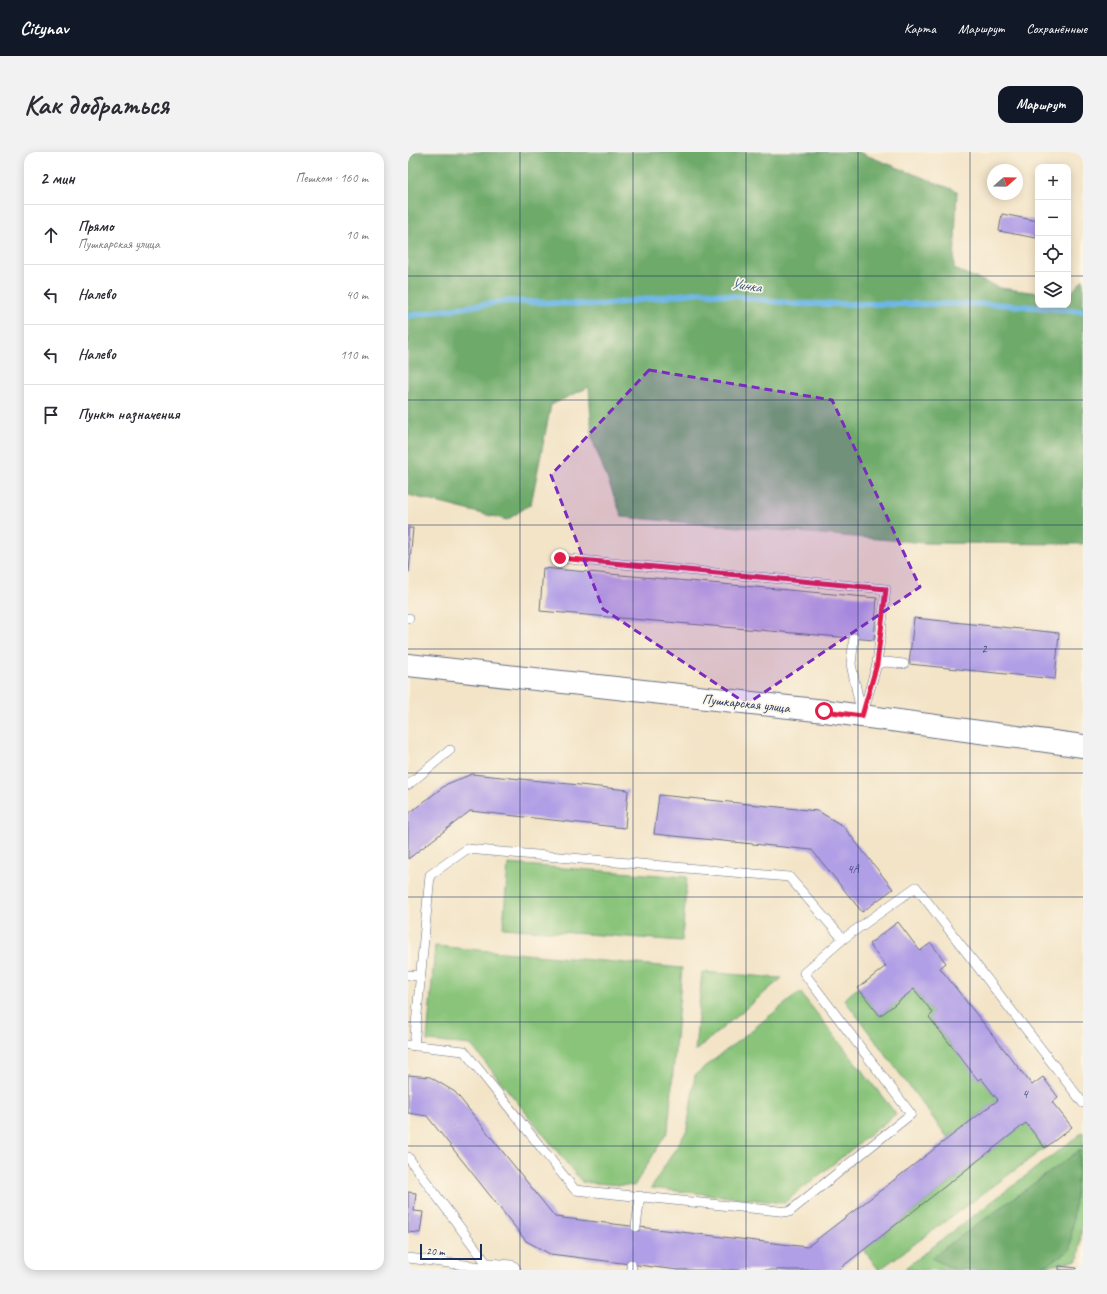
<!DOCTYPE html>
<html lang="ru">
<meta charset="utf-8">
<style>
:root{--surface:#fff;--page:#f2f2f3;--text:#2b2b33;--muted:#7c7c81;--line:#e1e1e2;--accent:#111827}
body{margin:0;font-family:Caveat,sans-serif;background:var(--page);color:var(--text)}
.controls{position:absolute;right:12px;top:12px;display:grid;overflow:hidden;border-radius:8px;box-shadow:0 2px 10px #0003}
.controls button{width:36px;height:36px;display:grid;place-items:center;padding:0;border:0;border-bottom:1px solid var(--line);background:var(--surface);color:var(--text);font:20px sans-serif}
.compass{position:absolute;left:579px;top:12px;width:36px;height:36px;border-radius:50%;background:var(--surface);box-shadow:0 2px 10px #0003;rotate:70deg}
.scale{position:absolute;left:12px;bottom:10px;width:62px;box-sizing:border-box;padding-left:4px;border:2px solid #1b2f5e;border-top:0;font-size:11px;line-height:14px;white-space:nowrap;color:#1b2f5e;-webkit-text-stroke:3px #fcf5e5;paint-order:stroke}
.stop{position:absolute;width:12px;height:12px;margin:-9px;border:3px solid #e11d48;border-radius:50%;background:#fff}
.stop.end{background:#e11d48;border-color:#fff;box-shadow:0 1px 4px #0008}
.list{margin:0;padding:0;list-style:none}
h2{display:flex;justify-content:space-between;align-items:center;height:52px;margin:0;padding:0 16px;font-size:17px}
h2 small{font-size:13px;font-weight:400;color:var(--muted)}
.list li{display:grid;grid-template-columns:26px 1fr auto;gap:12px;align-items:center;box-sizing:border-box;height:60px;padding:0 16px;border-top:1px solid var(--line)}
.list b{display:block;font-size:15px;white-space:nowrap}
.list p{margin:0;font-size:13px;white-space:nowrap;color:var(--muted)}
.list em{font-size:13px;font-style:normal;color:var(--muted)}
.icon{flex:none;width:22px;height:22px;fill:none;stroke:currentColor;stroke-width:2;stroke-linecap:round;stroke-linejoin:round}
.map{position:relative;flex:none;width:675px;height:1118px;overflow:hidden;border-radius:12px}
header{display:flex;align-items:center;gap:24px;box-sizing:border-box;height:56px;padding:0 20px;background:var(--accent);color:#fff}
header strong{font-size:19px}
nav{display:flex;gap:22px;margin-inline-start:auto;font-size:14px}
.intro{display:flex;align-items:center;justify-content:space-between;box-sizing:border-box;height:96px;padding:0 24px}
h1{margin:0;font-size:28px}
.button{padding:10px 18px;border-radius:12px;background:var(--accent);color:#fff;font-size:14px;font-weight:700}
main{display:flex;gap:24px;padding:0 24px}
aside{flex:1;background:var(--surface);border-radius:12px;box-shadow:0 2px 10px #0003}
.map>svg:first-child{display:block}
.green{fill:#89c47a;stroke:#527a6c}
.forest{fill:#6eaa6a;stroke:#446c64}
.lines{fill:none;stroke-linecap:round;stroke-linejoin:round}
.stream{stroke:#6db6e5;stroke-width:6}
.building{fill:#b09ee6}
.service-casing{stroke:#676e83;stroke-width:10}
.minor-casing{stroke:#676e83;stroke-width:20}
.tertiary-casing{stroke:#676e83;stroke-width:24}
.service{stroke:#fff;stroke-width:9}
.minor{stroke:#fff;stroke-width:19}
.tertiary{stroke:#fff;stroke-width:22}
.route{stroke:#e11d48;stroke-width:5}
.marked{fill:#7b2cbf;fill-opacity:0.2;stroke:#7b2cbf;stroke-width:3;stroke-dasharray:8 5;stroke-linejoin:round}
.grid{fill:none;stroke:#1b2f5e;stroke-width:1;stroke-opacity:0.55}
.labels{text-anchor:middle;stroke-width:3.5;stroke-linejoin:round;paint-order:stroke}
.number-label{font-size:12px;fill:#404b80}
.street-label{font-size:14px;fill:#1b2f5e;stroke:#fcf5e5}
.water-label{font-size:15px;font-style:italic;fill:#345886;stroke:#fcf5e5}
</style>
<header>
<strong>Citynav</strong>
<nav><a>Карта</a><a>Маршрут</a><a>Сохранённые</a></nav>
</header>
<div class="intro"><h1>Как добраться</h1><a class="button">Маршрут</a></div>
<main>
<aside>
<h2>2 мин<small>Пешком · 160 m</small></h2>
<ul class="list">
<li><svg class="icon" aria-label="ahead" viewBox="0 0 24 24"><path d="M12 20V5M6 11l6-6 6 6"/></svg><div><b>Прямо</b><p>Пушкарская улица</p></div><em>10 m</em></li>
<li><svg class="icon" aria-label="left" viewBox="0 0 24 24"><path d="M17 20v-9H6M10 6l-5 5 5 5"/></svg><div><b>Налево</b></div><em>40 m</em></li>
<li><svg class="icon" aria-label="left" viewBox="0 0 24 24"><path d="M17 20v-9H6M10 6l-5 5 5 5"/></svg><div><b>Налево</b></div><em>110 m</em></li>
<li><svg class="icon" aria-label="arrive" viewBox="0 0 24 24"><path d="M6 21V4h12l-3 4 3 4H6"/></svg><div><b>Пункт назначения</b></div></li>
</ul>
</aside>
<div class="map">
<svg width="675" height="1118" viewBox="0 0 675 1118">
<rect width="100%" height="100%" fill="#fcf5e5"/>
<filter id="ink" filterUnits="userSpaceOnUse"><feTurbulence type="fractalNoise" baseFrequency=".025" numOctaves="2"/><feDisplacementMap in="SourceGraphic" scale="8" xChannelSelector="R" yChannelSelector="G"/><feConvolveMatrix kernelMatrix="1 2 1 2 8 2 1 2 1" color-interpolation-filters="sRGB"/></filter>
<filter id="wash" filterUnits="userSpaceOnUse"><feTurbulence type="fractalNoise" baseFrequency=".012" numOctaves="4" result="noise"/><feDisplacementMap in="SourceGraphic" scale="16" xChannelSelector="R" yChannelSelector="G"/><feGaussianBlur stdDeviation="0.9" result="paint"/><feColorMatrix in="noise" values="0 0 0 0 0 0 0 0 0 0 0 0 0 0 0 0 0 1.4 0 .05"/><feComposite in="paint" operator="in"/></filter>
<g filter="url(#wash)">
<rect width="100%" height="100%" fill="#f3e4c7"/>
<!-- green -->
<path class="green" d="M 100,712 L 279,725 L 274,789 L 95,776 Z
M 27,794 L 274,816 L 260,979 L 226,1034 L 174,1030 L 63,893 L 19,889 Z
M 294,820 L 374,826 L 287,899 Z
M 450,836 L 472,864 L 506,837 L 525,861 L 521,865 L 570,928 L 573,926 L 590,948 L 540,986 L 436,847 Z
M 392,840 L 488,962 L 376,1051 L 243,1036 L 279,978 L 287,923 Z
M 618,971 L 637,996 L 471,1118 L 456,1098 Z
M 675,980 L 675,1064 L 670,1108 L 641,1114 L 641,1118 L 500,1118 L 497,1116 Z"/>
<!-- forest -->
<path class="forest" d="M 8,0 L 450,0 L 549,39 L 546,117 L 592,136 L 630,141 L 630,153 L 660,153 L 660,145 L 675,127 L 675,392 L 517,391 L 214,365 L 184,287 L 181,235 L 143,253 L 123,352 L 99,368 L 0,343 L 0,2 Z
M 672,998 L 662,1098 L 630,1118 L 548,1118 L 523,1106 Z"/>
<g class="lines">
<!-- stream -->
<path class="stream" d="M 0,164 L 98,149 L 193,153 L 294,140 L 388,152 L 587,152 L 675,159"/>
</g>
<g id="blocks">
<!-- building -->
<path class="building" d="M 594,62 L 630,69 L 628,86 L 591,79 Z
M 0,376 L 5,376 L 1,420 L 0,420 Z
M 135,416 L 469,446 L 466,488 L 132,459 Z
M 506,466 L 651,481 L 647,527 L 501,512 Z
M 64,622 L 220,638 L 217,676 L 62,659 L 0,707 L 0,662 L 39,632 Z
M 251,643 L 410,659 L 435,674 L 485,737 L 454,760 L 404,698 L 246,682 Z
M 490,770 L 512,799 L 523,791 L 538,811 L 532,816 L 624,933 L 635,925 L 650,945 L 644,950 L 664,975 L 637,996 L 618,971 L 430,1118 L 270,1118 L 142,1102 L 118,1089 L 19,964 L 0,961 L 0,923 L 22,925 L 47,940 L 147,1065 L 399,1095 L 590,948 L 573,926 L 570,928 L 521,865 L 525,861 L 506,837 L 472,864 L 450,836 L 478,814 L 461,792 Z
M 0,1040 L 8,1041 L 6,1059 L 15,1060 L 12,1081 L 0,1080 Z
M 651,1114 L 669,1116 L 669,1118 L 651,1118 Z"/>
</g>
</g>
<g filter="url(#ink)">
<use href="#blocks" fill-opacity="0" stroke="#676e83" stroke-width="1"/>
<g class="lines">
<defs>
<path id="service" d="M 151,406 L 478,437 L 469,512 L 454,564 L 443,512 L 446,486
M 0,466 L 1,466
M 469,512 L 478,510 L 496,512
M 0,633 L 42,598
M 0,823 L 12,824
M 0,893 L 56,899 L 167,1038 L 381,1060 L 503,962 L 396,821 L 435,787 L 508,735 L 675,951
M 6,894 L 22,723 L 59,697 L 381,725 L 435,787
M 0,1005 L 82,1116
M 228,1075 L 232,1044
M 0,1106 L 82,1116
M 223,1112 L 224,1118"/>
<path id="minor" d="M 82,1116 L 103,1118"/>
<path id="tertiary" d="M 0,513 L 417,559 L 675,594"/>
</defs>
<!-- service casing -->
<use href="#service" class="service-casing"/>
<!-- minor casing -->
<use href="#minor" class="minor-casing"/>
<!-- tertiary casing -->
<use href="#tertiary" class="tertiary-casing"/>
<!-- service -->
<use href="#service" class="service"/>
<!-- minor -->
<use href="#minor" class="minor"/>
<!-- tertiary -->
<use href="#tertiary" class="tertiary"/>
</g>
</g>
<g class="lines" filter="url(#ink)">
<!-- route -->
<path class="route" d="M 152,406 L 478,437 L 469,512 L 454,564 L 416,559"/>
</g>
<!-- marked area -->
<path class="marked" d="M 241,218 L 424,248 L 512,435 L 339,552 L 195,457 L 143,323 Z"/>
<!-- grid -->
<path class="grid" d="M 112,0 L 112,1118M 225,0 L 225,1118M 338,0 L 338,1118M 450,0 L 450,1118M 562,0 L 562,1118M 0,124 L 630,124M 660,124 L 675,124M 0,248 L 675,248M 0,373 L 675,373M 0,497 L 675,497M 0,621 L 675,621M 0,745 L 675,745M 0,870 L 675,870M 0,994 L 675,994"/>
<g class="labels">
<!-- number labels -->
<g class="number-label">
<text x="576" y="501">2</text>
<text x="445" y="721">4А</text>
<text x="617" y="946">4</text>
</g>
<!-- street labels -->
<g class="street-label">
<text transform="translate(338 551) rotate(6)" y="5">Пушкарская улица</text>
</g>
<!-- water labels -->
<g class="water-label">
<text transform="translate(338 133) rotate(8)" y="5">Уинка</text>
</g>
</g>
</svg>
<div class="controls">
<button>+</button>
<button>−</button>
<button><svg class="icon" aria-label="locate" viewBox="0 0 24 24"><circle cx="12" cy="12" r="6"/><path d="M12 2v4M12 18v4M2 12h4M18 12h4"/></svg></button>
<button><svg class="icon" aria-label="layers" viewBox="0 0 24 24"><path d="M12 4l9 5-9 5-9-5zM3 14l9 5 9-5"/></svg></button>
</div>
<svg class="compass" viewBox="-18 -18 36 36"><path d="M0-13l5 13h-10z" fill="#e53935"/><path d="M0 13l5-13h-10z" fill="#7c7c81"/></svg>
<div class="scale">20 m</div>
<div class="stop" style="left:416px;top:559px"></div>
<div class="stop end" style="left:152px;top:406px"></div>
</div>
</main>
